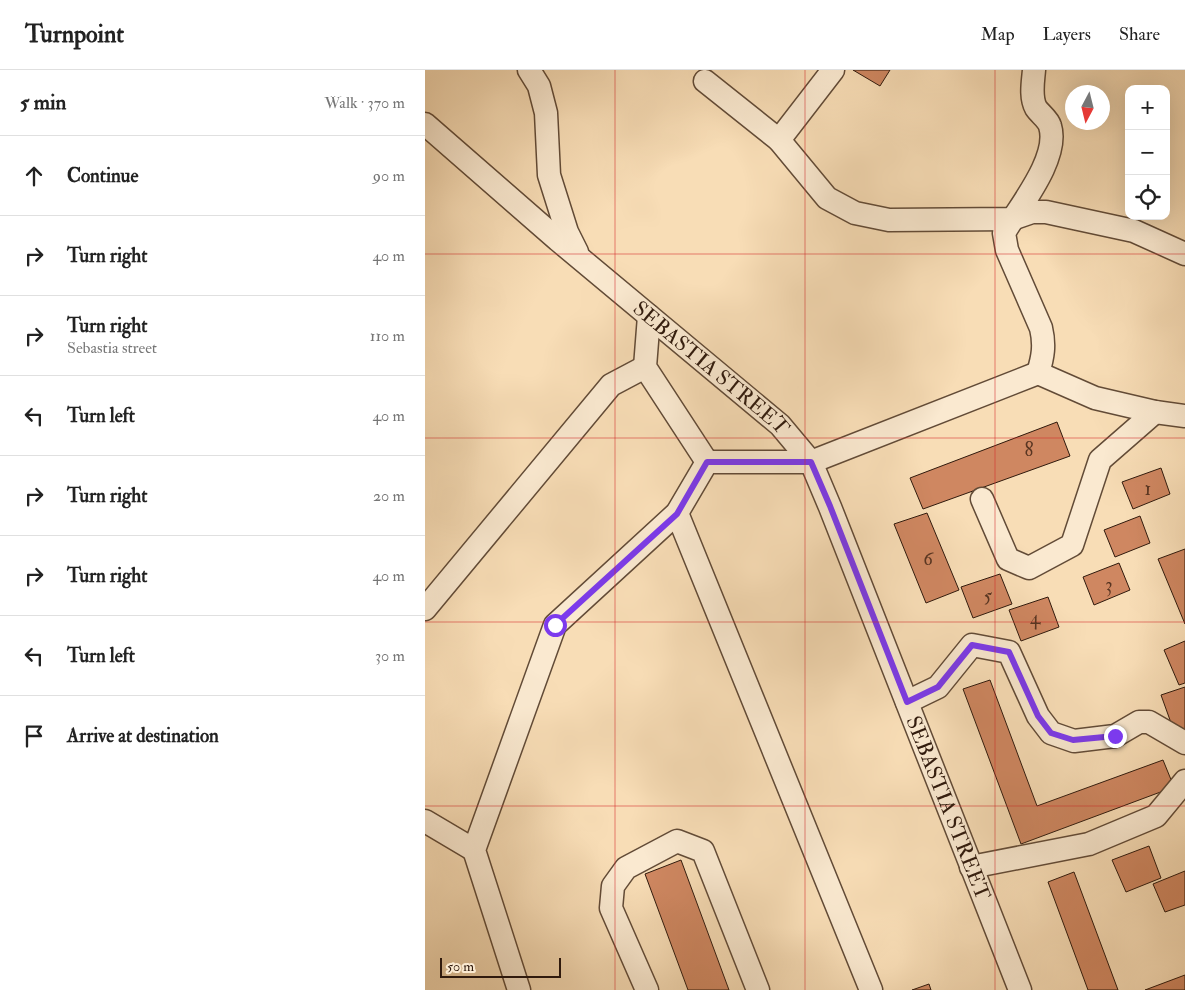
<!DOCTYPE html>
<meta charset="utf-8">
<style>
:root{--surface:#fff;--page:#f2f2f2;--text:#222;--muted:#767676;--line:#e0e0e0}
body{margin:0;font-family:"IM FELL Double Pica",serif;background:var(--page);color:var(--text)}
.controls{position:absolute;right:15px;top:15px;display:grid;overflow:hidden;border-radius:10px;box-shadow:0 5px 20px #0002}
.controls button{width:45px;height:45px;display:grid;place-items:center;padding:0;border:0;border-bottom:1px solid var(--line);background:var(--surface);color:var(--text);font:25px sans-serif}
.compass{position:absolute;left:640px;top:15px;width:45px;height:45px;border-radius:50%;background:var(--surface);box-shadow:0 5px 20px #0002;rotate:187deg}
.scale{position:absolute;left:15px;bottom:12px;width:121px;box-sizing:border-box;padding-left:5px;border:2px solid #301a0d;border-top:0;font-size:14px;line-height:18px;white-space:nowrap;color:#301a0d;-webkit-text-stroke:4px #fae9d0;paint-order:stroke}
.stop{position:absolute;width:15px;height:15px;margin:-11px;border:4px solid #7c3aed;border-radius:50%;background:#fff}
.stop.end{background:#7c3aed;border-color:#fff;box-shadow:0 1px 5px #0008}
.list{margin:0;padding:0;list-style:none}
h2{display:flex;justify-content:space-between;align-items:center;height:65px;margin:0;padding:0 20px;font-size:21px}
h2 small{font-size:16px;font-weight:400;color:var(--muted)}
.list li{display:grid;grid-template-columns:32px 1fr auto;gap:15px;align-items:center;box-sizing:border-box;height:80px;padding:0 20px;border-top:1px solid var(--line)}
.list b{display:block;font-size:19px;white-space:nowrap}
.list p{margin:0;font-size:16px;white-space:nowrap;color:var(--muted)}
.list em{font-size:16px;font-style:normal;color:var(--muted)}
.icon{flex:none;width:28px;height:28px;fill:none;stroke:currentColor;stroke-width:2;stroke-linecap:round;stroke-linejoin:round}
.map{position:relative;flex:none;width:760px;height:920px;overflow:hidden}
header{display:flex;align-items:center;gap:30px;box-sizing:border-box;height:70px;padding:0 25px;background:var(--surface);border-bottom:1px solid var(--line)}
header strong{font-size:24px}
nav{display:flex;gap:28px;margin-inline-start:auto;font-size:18px}
main{display:flex}
aside{flex:1;background:var(--surface)}
.map>svg:first-child{display:block}
.building{fill:#cf8761;stroke:#301a0d}
.lines{fill:none;stroke-linecap:round;stroke-linejoin:round}
.minor-casing{stroke:#624b37;stroke-width:25}
.minor{stroke:#fae9d0;stroke-width:22}
.route{stroke:#7c3aed;stroke-width:6}
.grid{fill:none;stroke:#d62828;stroke-width:1;stroke-opacity:0.55}
.labels{text-anchor:middle;stroke-width:4;stroke-linejoin:round;paint-order:stroke}
.number-label{font-size:19px;fill:#583522}
.street-label{font-size:21px;fill:#301a0d;stroke:#fae9d0}
</style>
<header>
<strong>Turnpoint</strong>
<nav><a>Map</a><a>Layers</a><a>Share</a></nav>
</header>
<main>
<aside>
<h2>5 min<small>Walk · 370 m</small></h2>
<ul class="list">
<li><svg class="icon" aria-label="ahead" viewBox="0 0 24 24"><path d="M12 20V5M6 11l6-6 6 6"/></svg><div><b>Continue</b></div><em>90 m</em></li>
<li><svg class="icon" aria-label="right" viewBox="0 0 24 24"><path d="M7 20v-9h11M14 6l5 5-5 5"/></svg><div><b>Turn right</b></div><em>40 m</em></li>
<li><svg class="icon" aria-label="right" viewBox="0 0 24 24"><path d="M7 20v-9h11M14 6l5 5-5 5"/></svg><div><b>Turn right</b><p>Sebastia street</p></div><em>110 m</em></li>
<li><svg class="icon" aria-label="left" viewBox="0 0 24 24"><path d="M17 20v-9H6M10 6l-5 5 5 5"/></svg><div><b>Turn left</b></div><em>40 m</em></li>
<li><svg class="icon" aria-label="right" viewBox="0 0 24 24"><path d="M7 20v-9h11M14 6l5 5-5 5"/></svg><div><b>Turn right</b></div><em>20 m</em></li>
<li><svg class="icon" aria-label="right" viewBox="0 0 24 24"><path d="M7 20v-9h11M14 6l5 5-5 5"/></svg><div><b>Turn right</b></div><em>40 m</em></li>
<li><svg class="icon" aria-label="left" viewBox="0 0 24 24"><path d="M17 20v-9H6M10 6l-5 5 5 5"/></svg><div><b>Turn left</b></div><em>30 m</em></li>
<li><svg class="icon" aria-label="arrive" viewBox="0 0 24 24"><path d="M6 21V4h12l-3 4 3 4H6"/></svg><div><b>Arrive at destination</b></div></li>
</ul>
</aside>
<div class="map">
<svg width="760" height="920" viewBox="0 0 760 920">
<rect width="100%" height="100%" fill="#f8ddb6"/>
<filter id="stains"><feTurbulence type="fractalNoise" baseFrequency=".004" numOctaves="4"/><feColorMatrix values="0 0 0 0 .2 0 0 0 0 .09 0 0 0 0 .02 0 0 0 .5 -.17"/></filter>
<radialGradient id="worn" r=".72"><stop offset=".6" stop-color="#630" stop-opacity="0"/><stop offset="1" stop-color="#630" stop-opacity=".3"/></radialGradient>
<!-- building -->
<path class="building" d="M 428,0 L 465,0 L 455,16 Z
M 632,352 L 645,386 L 498,439 L 485,408 Z
M 736,398 L 745,424 L 708,439 L 697,412 Z
M 502,443 L 534,520 L 501,533 L 469,454 Z
M 715,446 L 725,473 L 690,487 L 679,460 Z
M 760,479 L 760,554 L 733,489 Z
M 694,493 L 705,520 L 669,535 L 658,507 Z
M 575,504 L 587,534 L 548,548 L 536,517 Z
M 623,527 L 634,557 L 596,571 L 584,540 Z
M 760,571 L 760,613 L 754,615 L 739,580 Z
M 565,610 L 612,736 L 738,690 L 749,717 L 596,774 L 538,619 Z
M 760,617 L 760,661 L 750,664 L 736,625 Z
M 724,776 L 736,808 L 701,822 L 687,790 Z
M 256,790 L 304,920 L 263,920 L 220,804 Z
M 760,801 L 760,835 L 740,842 L 728,814 Z
M 649,802 L 693,920 L 663,920 L 623,812 Z
M 760,905 L 760,920 L 720,920 Z
M 504,914 L 506,920 L 487,920 Z"/>
<g class="lines">
<defs>
<g id="minor">
<path d="M 104,0 L 114,16 L 121,43 L 124,105 L 142,162 L 152,182"/>
<path d="M 609,0 C 608,12 605,27 611,38 C 615,44 623,49 625,56 C 635,88 594,137 579,163 L 582,180 L 616,258 C 620,275 618,287 613,303"/>
<path d="M 280,11 L 354,70 L 402,128 L 430,143 L 464,150 L 587,149 L 607,142 L 621,142 L 709,161 L 760,184"/>
<path id="s1" d="M 0,54 L 133,170 L 355,355 L 386,392 L 405,437 L 595,920"/>
<path d="M 354,70 L 408,0"/>
<path d="M 224,246 L 220,297 L 282,392"/>
<path d="M 557,429 L 583,489 L 604,498 L 647,475 L 675,390 L 730,342"/>
<path d="M 252,443 L 446,920"/>
<path d="M 0,539 L 186,315 L 220,297"/>
<path d="M 482,632 L 513,617 L 547,575 L 584,582 L 613,646 L 626,663 L 649,671 L 690,666 L 714,652 L 724,652 L 760,673"/>
<path d="M 0,751 L 49,780"/>
<path d="M 546,797 L 664,774 L 731,746 L 760,711"/>
<path d="M 94,920 L 49,780 L 130,555 L 252,443 L 282,392 L 386,392 L 613,303 L 670,328 L 730,342 L 760,346"/>
<path d="M 222,920 L 186,838 L 188,816 L 201,798 L 252,771 L 278,781 L 333,920"/>
</g>
</defs>
<!-- minor casing -->
<use href="#minor" class="minor-casing"/>
<!-- minor -->
<use href="#minor" class="minor"/>
</g>
<g class="lines">
<!-- route -->
<path class="route" d="M 130,555 L 252,444 L 282,392 L 386,392 L 405,436 L 482,632 L 513,617 L 547,575 L 584,582 L 613,646 L 626,663 L 648,670 L 690,666"/>
</g>
<!-- grid -->
<path class="grid" d="M 190,0 L 190,920M 380,0 L 380,920M 570,0 L 570,920M 0,184 L 760,184M 0,368 L 760,368M 0,552 L 760,552M 0,736 L 760,736"/>
<g class="labels">
<!-- number labels -->
<g class="number-label">
<text x="604" y="386">8</text>
<text x="723" y="425">1</text>
<text x="503" y="495">6</text>
<text x="684" y="521">3</text>
<text x="563" y="532">5</text>
<text x="610" y="554">4</text>
</g>
<!-- street labels -->
<g class="street-label">
<text dy="7" stroke="none"><textPath href="#s1" startOffset="376">SEBASTIA STREET</textPath></text>
<text dy="7" stroke="none"><textPath href="#s1" startOffset="886">SEBASTIA STREET</textPath></text>
</g>
</g>
<rect width="100%" height="100%" filter="url(#stains)"/>
<rect width="100%" height="100%" fill="url(#worn)"/>
</svg>
<div class="controls">
<button>+</button>
<button>−</button>
<button><svg class="icon" aria-label="locate" viewBox="0 0 24 24"><circle cx="12" cy="12" r="6"/><path d="M12 2v4M12 18v4M2 12h4M18 12h4"/></svg></button>
</div>
<svg class="compass" viewBox="-18 -18 36 36"><path d="M0-13l5 13h-10z" fill="#e53935"/><path d="M0 13l5-13h-10z" fill="#767676"/></svg>
<div class="scale">50 m</div>
<div class="stop" style="left:130px;top:555px"></div>
<div class="stop end" style="left:690px;top:666px"></div>
</div>
</main>
